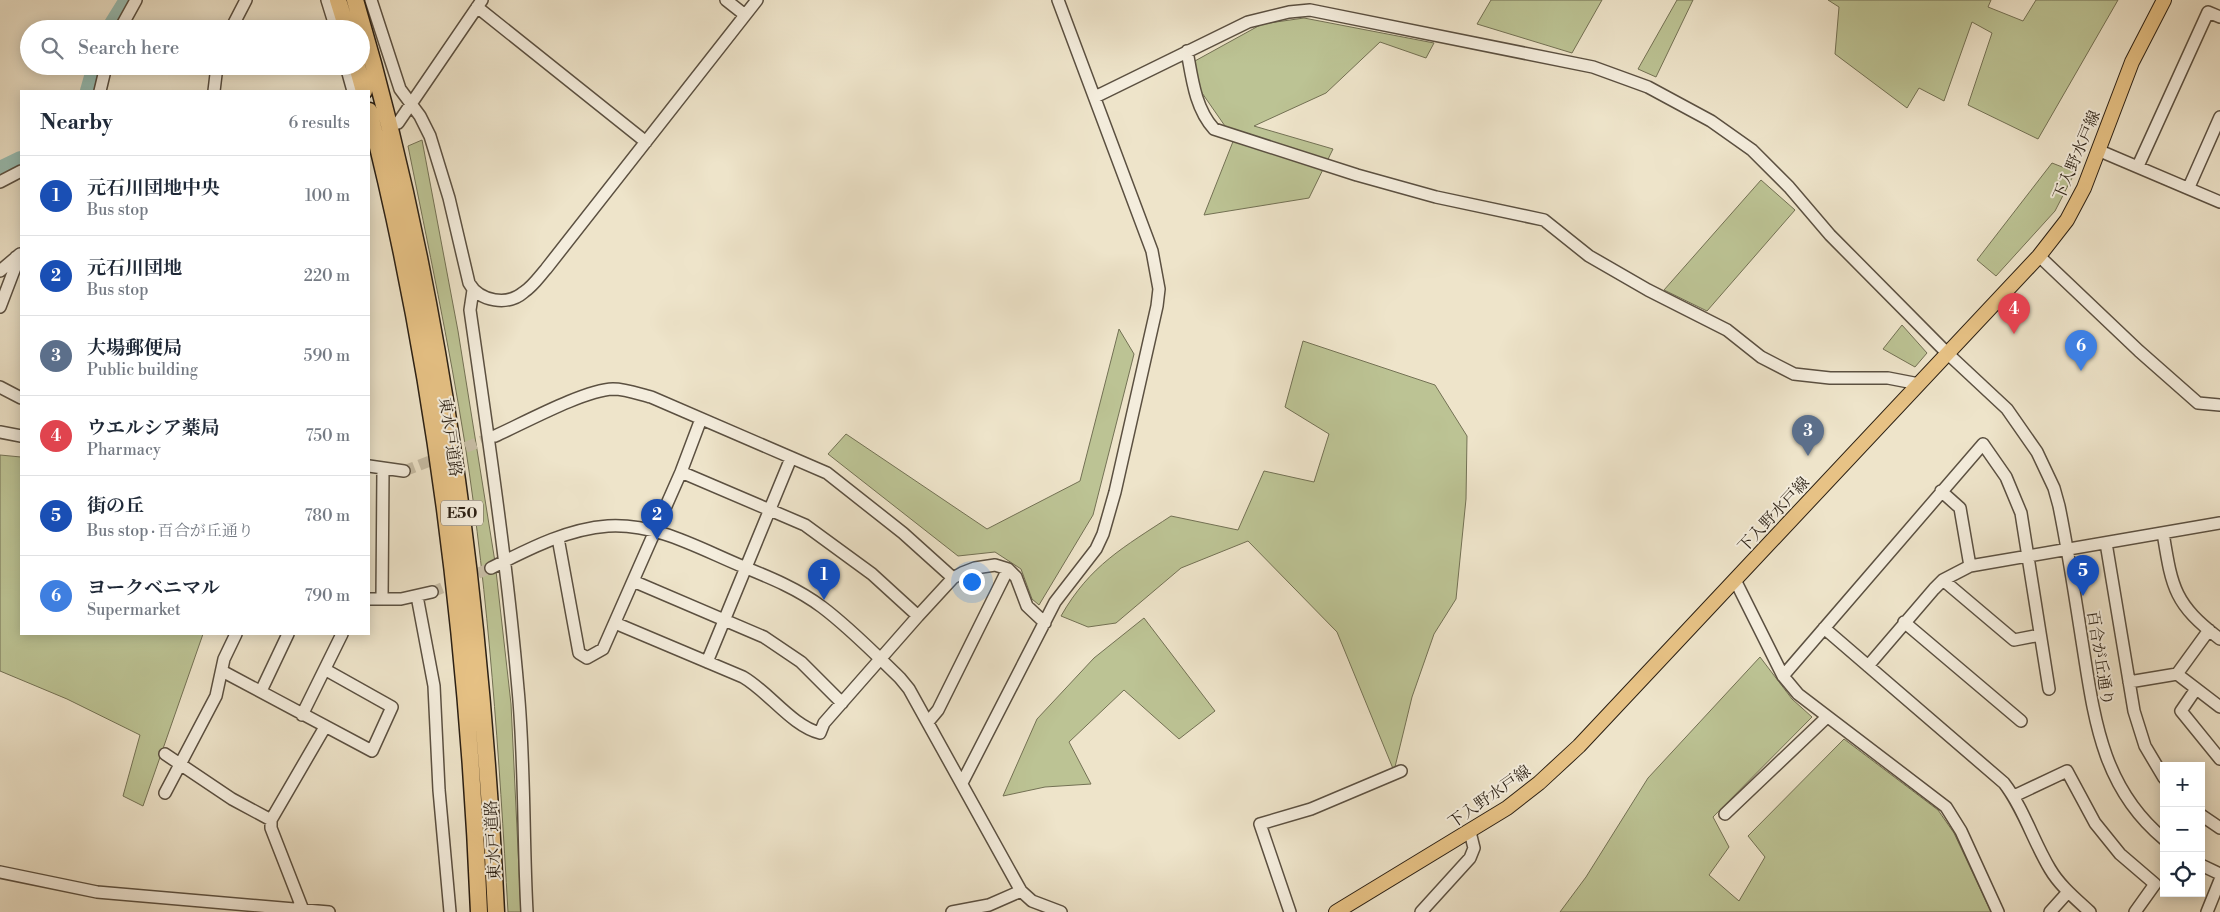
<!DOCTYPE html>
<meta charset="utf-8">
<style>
:root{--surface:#fff;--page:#f6f6f7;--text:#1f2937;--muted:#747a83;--line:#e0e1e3;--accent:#8f2418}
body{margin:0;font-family:"Libre Bodoni","Noto Serif JP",serif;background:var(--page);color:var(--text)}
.controls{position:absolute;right:15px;bottom:15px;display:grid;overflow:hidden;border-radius:0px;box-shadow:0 2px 12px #0003}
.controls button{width:45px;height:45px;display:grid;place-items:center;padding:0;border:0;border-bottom:1px solid var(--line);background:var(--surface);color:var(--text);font:25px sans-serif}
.you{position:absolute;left:971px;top:581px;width:18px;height:18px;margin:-12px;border:4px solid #fff;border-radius:50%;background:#1a73e8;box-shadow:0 0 0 8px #1a73e833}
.badge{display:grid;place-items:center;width:32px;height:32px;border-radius:50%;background:var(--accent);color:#fff;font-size:16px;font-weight:700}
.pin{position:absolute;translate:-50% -41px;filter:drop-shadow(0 1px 2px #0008)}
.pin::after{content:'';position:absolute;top:26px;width:18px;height:15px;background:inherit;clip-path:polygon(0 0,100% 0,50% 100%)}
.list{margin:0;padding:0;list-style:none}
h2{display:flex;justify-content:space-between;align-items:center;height:65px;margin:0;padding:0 20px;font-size:21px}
h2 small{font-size:16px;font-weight:400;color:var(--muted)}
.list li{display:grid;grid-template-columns:32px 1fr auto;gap:15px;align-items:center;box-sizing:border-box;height:80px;padding:0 20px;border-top:1px solid var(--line)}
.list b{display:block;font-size:19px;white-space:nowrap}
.list p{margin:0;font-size:16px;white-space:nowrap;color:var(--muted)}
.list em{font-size:16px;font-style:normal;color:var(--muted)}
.icon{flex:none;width:28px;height:28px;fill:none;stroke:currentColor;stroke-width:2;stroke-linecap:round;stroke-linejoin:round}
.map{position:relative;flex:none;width:2220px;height:912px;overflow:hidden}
.search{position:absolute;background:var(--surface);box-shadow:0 2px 12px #0003;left:20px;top:20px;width:350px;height:55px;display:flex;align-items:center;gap:12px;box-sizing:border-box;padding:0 18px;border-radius:28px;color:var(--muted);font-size:19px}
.panel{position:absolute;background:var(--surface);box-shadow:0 2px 12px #0003;left:20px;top:90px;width:350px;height:545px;border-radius:0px}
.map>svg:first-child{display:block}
.green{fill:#bcc394;stroke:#737154}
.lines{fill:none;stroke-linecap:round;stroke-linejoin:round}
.river{stroke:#99bfb4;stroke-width:18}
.minor-tunnel{stroke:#c7bda5;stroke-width:11;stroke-dasharray:11 5.5;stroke-linecap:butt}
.minor-casing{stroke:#5b5041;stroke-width:14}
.major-casing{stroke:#2a1f13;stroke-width:16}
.highway-casing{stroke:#2a1f13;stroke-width:19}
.minor{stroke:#f4eddd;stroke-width:11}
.major{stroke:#e7c285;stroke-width:14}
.highway{stroke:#e7c285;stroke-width:16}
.labels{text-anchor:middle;stroke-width:4;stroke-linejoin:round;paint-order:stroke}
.shield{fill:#f4eddd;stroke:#675d50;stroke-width:1}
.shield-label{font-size:15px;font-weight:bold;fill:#2a1f13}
.street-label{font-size:16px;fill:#2a1f13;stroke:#f4eddd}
</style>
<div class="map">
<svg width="2220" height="912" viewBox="0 0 2220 912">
<rect width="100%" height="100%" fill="#eee4ca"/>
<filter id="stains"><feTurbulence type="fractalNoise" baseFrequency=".004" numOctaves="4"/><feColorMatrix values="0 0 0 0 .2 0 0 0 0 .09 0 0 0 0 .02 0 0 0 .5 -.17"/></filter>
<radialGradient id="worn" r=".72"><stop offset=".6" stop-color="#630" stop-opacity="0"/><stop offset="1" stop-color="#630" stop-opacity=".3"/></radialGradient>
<!-- green -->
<path class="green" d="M 1491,0 L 1602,0 L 1572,53 L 1477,24 Z
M 1677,0 L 1693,0 L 1656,77 L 1638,69 Z
M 1828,0 L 1991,0 L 1988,7 L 2023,21 L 2036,0 L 2118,0 L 2038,139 L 1968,105 L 1992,33 L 1972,22 L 1944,101 L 1919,88 L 1907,108 L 1835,54 L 1839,7 Z
M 1304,18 L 1434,43 L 1426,58 L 1380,42 L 1326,93 L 1254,126 L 1333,149 L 1309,198 L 1204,215 L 1234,139 L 1184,67 L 1262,24 Z
M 422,140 L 458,331 L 495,562 L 511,704 L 521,912 L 508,912 C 499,755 489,599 465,444 C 449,344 428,245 408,146 Z
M 2052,163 L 2075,172 L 2055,211 L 1996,276 L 1977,260 Z
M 1761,180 L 1795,210 L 1707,311 L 1664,290 Z
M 1902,325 L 1927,353 L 1915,367 L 1883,349 Z
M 1119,329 L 1134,354 L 1093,515 L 1039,605 L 1032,599 L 1021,569 L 995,552 L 958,556 L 828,454 L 846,434 L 987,529 L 1080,481 Z
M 1303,341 L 1435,385 L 1467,436 L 1466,499 L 1456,599 L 1434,634 L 1412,697 L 1394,771 L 1337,632 L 1248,541 L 1181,568 L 1116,623 L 1088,627 L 1061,616 C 1090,565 1124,547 1171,516 L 1238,530 L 1264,471 L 1314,482 L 1329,434 L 1285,407 Z
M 0,455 L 21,457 L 21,634 L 203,634 L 143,806 L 123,796 L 140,735 L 67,699 L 0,671 Z
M 1144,618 L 1215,711 L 1179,739 L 1124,690 L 1069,742 L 1091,784 L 1045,787 L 1003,796 L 1037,719 L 1094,658 Z
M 1760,657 L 1792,699 L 1812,717 L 1713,817 L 1729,847 L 1709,875 L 1739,901 L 1765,857 L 1748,836 L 1844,739 L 1938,810 L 1954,833 L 1991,912 L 1560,912 L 1586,877 L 1648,778 Z"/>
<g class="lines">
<!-- river -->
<path class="river" d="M 110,29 L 128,0
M 89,91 L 96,66
M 0,170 L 21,160"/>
<!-- minor-tunnel -->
<path class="minor-tunnel" d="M 404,471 L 495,436
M 432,592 L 491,568"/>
<defs>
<path id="minor" d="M 327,0 L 336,29
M 371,0 L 400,89 L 420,116 L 430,136 L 449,198 L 469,283 C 480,302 508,306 524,292 C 533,286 539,277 546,269 L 757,0
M 726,0 L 745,15
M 477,7 L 646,142
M 120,29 L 136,0
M 231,29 L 246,0
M 1187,51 C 1192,78 1195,108 1214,129 L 1357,175 L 1436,197 L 1544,220 L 1589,256 L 1648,290 L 1727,330 L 1761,357 L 1794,374 L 1830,378 L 1888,378 L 1919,384
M 346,66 L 353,91
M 100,91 L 106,66
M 214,91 L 217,66
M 1095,97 L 1248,22 L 1289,12 L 1310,10 L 1593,67 L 1648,87 L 1711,121 L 1752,150 L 1789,187 L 1830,235 L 1947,353 L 2007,409 L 2037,452 L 2054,488 L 2059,506 C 2068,550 2075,596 2082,641 C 2094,716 2101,787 2164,839
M 398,123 L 482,0
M 2100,151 L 2220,202
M 2138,166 L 2208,12 L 2220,17
M 0,182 L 21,171
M 2189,187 L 2220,117
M 2039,256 L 2139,351 L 2198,403 L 2220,405
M 0,271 L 20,254
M 473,290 L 470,310 C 488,436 507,562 518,689 C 525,763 523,838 527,912
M 0,307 L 16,265 L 16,257
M 0,387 L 21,398
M 0,432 L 21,436
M 495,436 C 524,423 584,390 613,389 C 626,389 639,394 651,397 L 827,473 L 903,533 L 953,578
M 369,466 L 404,471
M 681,472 L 805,525 L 872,574 L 918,616
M 1941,491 L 1960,508 L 1970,566
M 2163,533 C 2172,588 2174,604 2220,639
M 558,538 L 579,653 L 587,658 L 603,649 L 681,472 L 701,419
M 2106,543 L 2134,711 L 2145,746 L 2164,778
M 491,568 C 527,550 566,529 608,526 C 657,523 700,549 744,567 C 771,578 798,589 822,607 C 850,628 875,654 900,678 L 909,689 L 1021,891 L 1032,901 L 1061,912
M 1735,580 L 1783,676 L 1798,694 L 1946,807 L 1961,831 L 1998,912
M 1943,580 L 2014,640 L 2040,635
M 633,581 L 764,637 L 801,662 L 842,703
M 417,596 L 434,686 L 439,790 L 450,912
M 369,599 L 401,599 L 432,592
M 382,599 L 383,469
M 1904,622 L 2021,721
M 615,623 L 743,677 C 769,692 792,726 820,733 L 824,723 L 918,616 L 953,578 L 962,573 L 975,568 L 995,565 L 1008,569 L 1016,577 L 1027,606 L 1045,623
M 1824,628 L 2004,783 C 2024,809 2033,841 2050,869 C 2060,886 2076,899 2090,912
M 707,662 L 791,458
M 1868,666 L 1934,589 L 1943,580 L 1970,566 L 2220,523
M 222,671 L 372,751 L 392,707 L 326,670
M 2177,674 L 2220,707
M 1783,676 L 1983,444 L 2006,477 L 2021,513 L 2049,689
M 2129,682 L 2177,674 L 2209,630
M 2196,689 L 2181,711 L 2220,759
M 261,691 L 288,634
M 302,715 L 342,634
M 928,722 L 938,710 L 1008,569
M 165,754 L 232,799 L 271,820
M 962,783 L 1055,602 L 1096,549 L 1103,534 L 1115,492 L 1157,306 L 1159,289 L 1152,251 L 1058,0
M 165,793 L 216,696 L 224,659 L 236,634
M 2014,796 L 2067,771 L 2095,823 L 2120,854 L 2155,884 L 2135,912
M 1725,814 L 1827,717
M 2201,815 L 2220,828
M 2201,865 L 2220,874
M 0,872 L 97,892 L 329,912
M 303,910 L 271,828 L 271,820 L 325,727
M 952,912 L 989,905 L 1021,891
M 1290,912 L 1260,824 L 1311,809 L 1401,771
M 1421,912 L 1470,858 L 1474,848 L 1470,832
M 2050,912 L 2068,892
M 2207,912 L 2220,880"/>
<path id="major" d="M 1336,912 L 1507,808 L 1539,783 L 1579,746 L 2039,256 L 2067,220 L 2084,188 L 2132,62 L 2164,0"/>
<path id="highway" d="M 338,0 L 347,29
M 355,0 C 443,296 481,604 496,912
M 357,66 L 364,91
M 369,111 C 436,372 468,643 479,912"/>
</defs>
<!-- minor casing -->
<use href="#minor" class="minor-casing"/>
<!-- major casing -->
<use href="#major" class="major-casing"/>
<!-- highway casing -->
<use href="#highway" class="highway-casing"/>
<!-- minor -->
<use href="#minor" class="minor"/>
<!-- major -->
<use href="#major" class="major"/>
<!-- highway -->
<use href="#highway" class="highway"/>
</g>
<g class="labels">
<!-- shield labels -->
<rect class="shield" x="441" y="500.5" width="42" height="25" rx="4"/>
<g class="shield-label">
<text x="462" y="518">E50</text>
</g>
<!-- street labels -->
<g class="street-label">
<text transform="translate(2076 155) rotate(-67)" y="6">下入野水戸線</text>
<text transform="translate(451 437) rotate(82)" y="6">東水戸道路</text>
<text transform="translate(1773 514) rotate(-47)" y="6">下入野水戸線</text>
<text transform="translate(2101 658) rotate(81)" y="6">百合が丘通り</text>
<text transform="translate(1489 796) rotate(-35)" y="6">下入野水戸線</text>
<text transform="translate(492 840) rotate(-93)" y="6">東水戸道路</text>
</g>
</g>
<rect width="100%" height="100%" filter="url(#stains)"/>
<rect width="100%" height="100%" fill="url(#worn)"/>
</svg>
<div class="controls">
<button>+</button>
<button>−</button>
<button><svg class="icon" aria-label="locate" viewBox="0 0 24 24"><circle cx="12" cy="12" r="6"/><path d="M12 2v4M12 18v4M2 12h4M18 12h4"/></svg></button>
</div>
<div class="you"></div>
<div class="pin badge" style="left:824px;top:600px;background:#1a4fb4">1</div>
<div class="pin badge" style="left:657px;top:540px;background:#1a4fb4">2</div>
<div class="pin badge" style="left:1808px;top:456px;background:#5c6f8a">3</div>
<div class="pin badge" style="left:2014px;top:334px;background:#e0444e">4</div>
<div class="pin badge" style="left:2083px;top:596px;background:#1a4fb4">5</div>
<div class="pin badge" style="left:2081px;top:371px;background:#3f7fe0">6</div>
<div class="search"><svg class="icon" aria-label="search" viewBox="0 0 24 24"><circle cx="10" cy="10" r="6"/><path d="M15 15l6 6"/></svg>Search here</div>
<section class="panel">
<h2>Nearby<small>6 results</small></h2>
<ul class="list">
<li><span class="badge" style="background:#1a4fb4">1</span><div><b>元石川団地中央</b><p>Bus stop</p></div><em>100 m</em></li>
<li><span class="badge" style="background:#1a4fb4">2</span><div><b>元石川団地</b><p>Bus stop</p></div><em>220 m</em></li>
<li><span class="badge" style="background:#5c6f8a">3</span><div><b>大場郵便局</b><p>Public building</p></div><em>590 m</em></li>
<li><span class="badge" style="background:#e0444e">4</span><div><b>ウエルシア薬局</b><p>Pharmacy</p></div><em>750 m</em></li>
<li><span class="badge" style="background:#1a4fb4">5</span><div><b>街の丘</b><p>Bus stop · 百合が丘通り</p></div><em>780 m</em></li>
<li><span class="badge" style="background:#3f7fe0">6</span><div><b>ヨークベニマル</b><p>Supermarket</p></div><em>790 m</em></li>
</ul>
</section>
</div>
